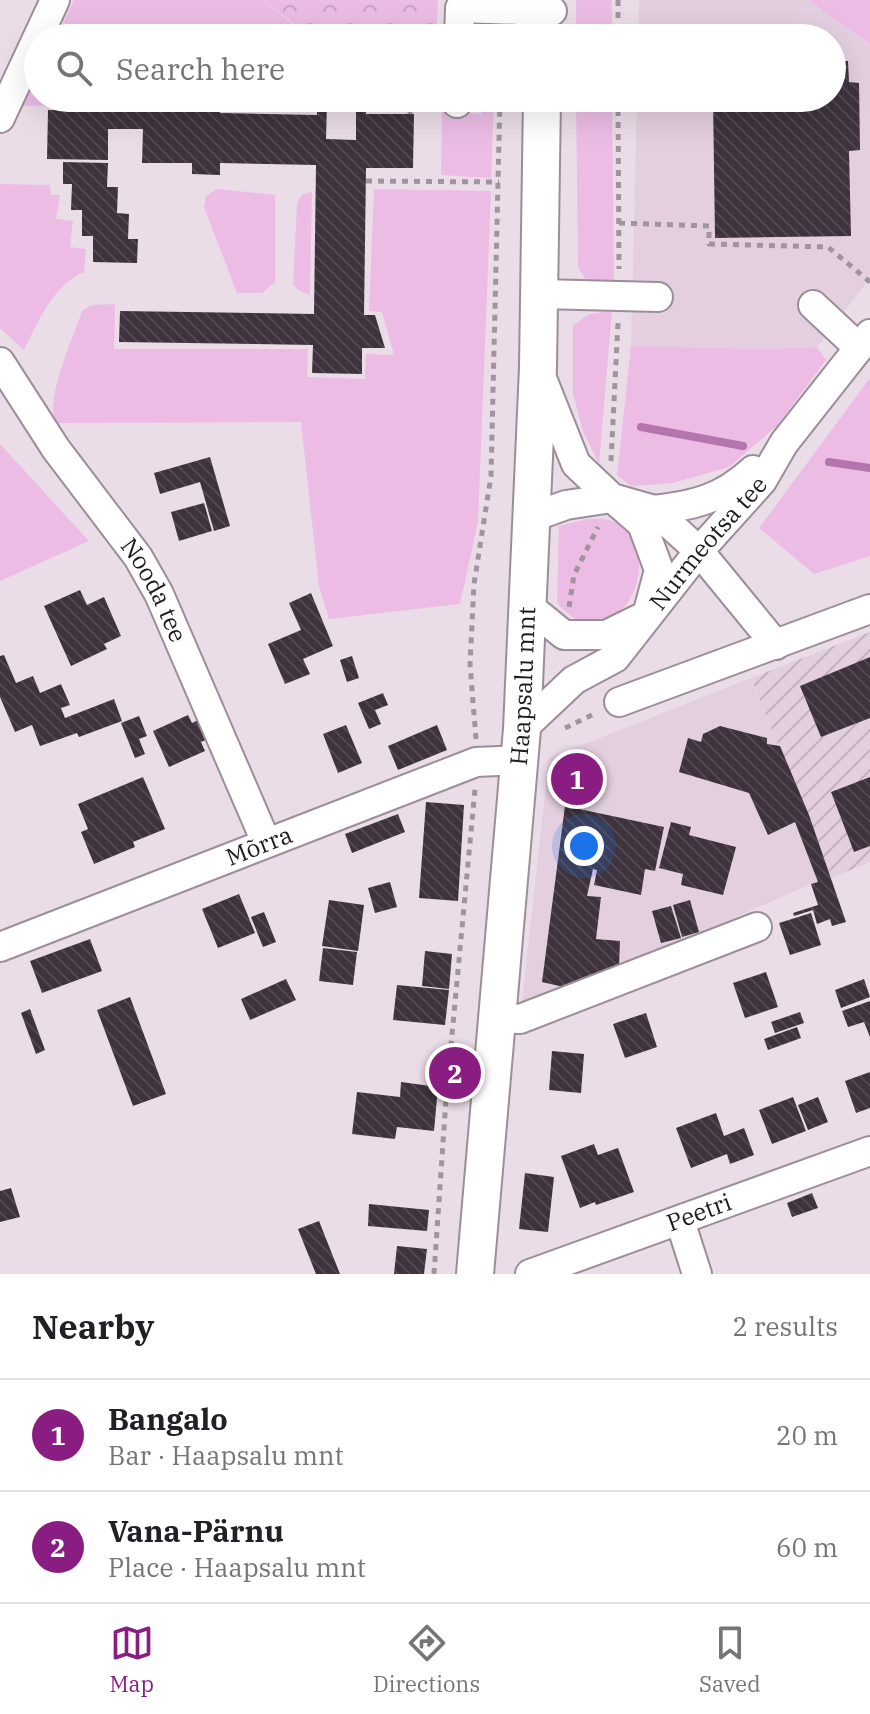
<!DOCTYPE html>
<meta charset="utf-8">
<style>
:root{--surface:#fff;--page:#f6f6f6;--text:#202124;--muted:#757577;--line:#e0e0e0;--accent:#891d82}
body{margin:0;font-family:"IBM Plex Serif",serif;background:var(--page);color:var(--text)}
.you{position:absolute;left:584px;top:846px;width:28px;height:28px;margin:-20px;border:6px solid #fff;border-radius:50%;background:#1a73e8;box-shadow:0 0 0 12px #1a73e833}
.badge{display:grid;place-items:center;width:52px;height:52px;border-radius:50%;background:var(--accent);color:#fff;font-size:26px;font-weight:700}
.pin{position:absolute;translate:-50% -50%;border:4px solid #fff;box-shadow:0 2px 8px #0006}
.list{margin:0;padding:0;list-style:none}
h2{display:flex;justify-content:space-between;align-items:center;height:104px;margin:0;padding:0 32px;font-size:34px}
h2 small{font-size:26px;font-weight:400;color:var(--muted)}
.list li{display:grid;grid-template-columns:52px 1fr auto;gap:24px;align-items:center;box-sizing:border-box;height:112px;padding:0 32px;border-top:2px solid var(--line)}
.list b{display:block;font-size:30px;white-space:nowrap}
.list p{margin:0;font-size:26px;white-space:nowrap;color:var(--muted)}
.list em{font-size:26px;font-style:normal;color:var(--muted)}
.icon{flex:none;width:44px;height:44px;fill:none;stroke:currentColor;stroke-width:2;stroke-linecap:round;stroke-linejoin:round}
.map{position:relative;flex:none;width:870px;height:1274px;overflow:hidden}
.search{position:absolute;background:var(--surface);box-shadow:0 8px 32px #0002;left:24px;right:24px;top:24px;height:88px;display:flex;align-items:center;gap:20px;box-sizing:border-box;padding:0 28px;border-radius:44px;color:var(--muted);font-size:30px}
.sheet{height:328px;background:var(--surface)}
nav{display:flex;justify-content:space-around;align-items:center;box-sizing:border-box;height:112px;border-top:2px solid var(--line);background:var(--surface);font-size:22px;color:var(--muted)}
nav a{display:grid;justify-items:center;gap:4px}
nav .on{color:var(--accent)}
.map>svg:first-child{display:block}
.built{fill:#e3cfe0}
.industrial{fill:url(#industrial-furrows)}
.green{fill:#ecbce5}
.forest{fill:url(#forest-crowns)}
.lines{fill:none;stroke-linecap:round;stroke-linejoin:round}
.stream{stroke:#b375ac;stroke-width:8}
.building{fill:url(#building-back-hatch);fill-rule:evenodd}
.minor-casing{stroke:#9b8e99;stroke-width:32}
.major-casing{stroke:#9b8e99;stroke-width:40}
.path{stroke:#a0959e;stroke-width:5;stroke-dasharray:6 6;stroke-linecap:butt}
.minor{stroke:#fff;stroke-width:28}
.major{stroke:#fff;stroke-width:36}
.labels{text-anchor:middle;stroke-width:8;stroke-linejoin:round;paint-order:stroke}
.street-label{font-size:24px;fill:#1e191d;stroke:#f8eaf6}
</style>
<div class="map">
<svg width="870" height="1274" viewBox="0 0 870 1274">
<defs>
<pattern id="industrial-furrows" width="10" height="10" patternUnits="userSpaceOnUse" patternTransform="scale(2)"><rect width="10" height="10" fill="#e3cfe0"/><path d="M-1 1l2-2M0 10L10 0M9 11l2-2" fill="none" stroke="#c2b1c0"/></pattern>
<pattern id="forest-crowns" width="20" height="18" patternUnits="userSpaceOnUse" patternTransform="scale(2)"><rect width="20" height="18" fill="#ecbce5"/><path d="M2 6a3 3 0 1 1 6 0M12 15a3 3 0 1 1 6 0" fill="none" stroke="#caa1c4"/></pattern>
<pattern id="building-back-hatch" width="6" height="6" patternUnits="userSpaceOnUse" patternTransform="scale(2)"><rect width="6" height="6" fill="#3e333d"/><path d="M-1 5l2 2M0 0l6 6M5-1l2 2" fill="none" stroke="#514750"/></pattern>
</defs>
<rect width="100%" height="100%" fill="#ebdde8"/>
<!-- built -->
<path class="built" d="M 639,0 L 808,0 L 870,44 L 870,278 L 817,347 L 766,349 L 631,346 L 637,98 L 832,98 L 832,38 L 638,38 Z
M 751,678 L 832,878 L 811,884 L 521,1011 L 549,758 Z"/>
<!-- industrial -->
<path class="industrial" d="M 870,632 L 870,862 L 832,878 L 751,678 Z"/>
<!-- green -->
<path class="green" d="M 74,0 L 262,0 L 311,38 L 56,38 Z
M 576,0 L 612,0 L 612,38 L 576,38 Z
M 808,0 L 870,0 L 870,44 Z
M 38,75 L 38,98 L 183,98 L 184,104 L 23,106 Z
M 482,98 L 494,98 L 491,178 L 441,175 L 442,112 L 481,114 Z
M 576,98 L 612,98 L 614,285 L 587,281 L 578,268 Z
M 0,184 L 50,185 L 51,195 L 60,195 L 56,219 L 73,221 L 70,247 L 86,249 L 84,272 C 53,286 38,321 24,350 L 0,328 Z
M 217,189 L 275,195 L 275,282 L 262,293 L 237,293 L 204,207 L 206,196 Z
M 374,189 L 491,191 L 478,522 L 460,604 L 329,619 L 319,586 L 301,422 L 56,423 C 44,400 74,336 82,311 L 92,305 L 115,304 L 114,349 L 308,349 L 307,377 L 365,379 L 366,354 L 394,355 L 382,312 L 369,311 Z
M 312,192 L 310,295 L 298,290 L 293,284 L 297,205 C 299,196 303,193 312,192 Z
M 612,311 L 599,464 L 583,431 L 573,394 L 573,325 L 590,314 Z
M 631,346 L 766,349 L 817,347 L 826,360 L 777,426 L 729,467 L 673,483 L 631,486 L 617,475 Z
M 870,378 L 870,556 L 814,574 L 759,528 Z
M 0,444 L 89,541 L 0,581 Z
M 587,519 C 594,519 605,518 612,521 C 657,537 642,622 594,621 C 589,620 580,621 576,619 C 569,616 562,608 557,603 L 559,526 Z"/>
<!-- forest -->
<path class="forest" d="M 262,0 L 438,0 L 436,36 L 311,36 Z"/>
<g class="lines">
<!-- stream -->
<path class="stream" d="M 641,427 L 743,446
M 829,462 L 870,468"/>
</g>
<!-- building -->
<path class="building" d="M 832,61 L 848,61 L 849,82 L 859,83 L 860,150 L 849,151 L 851,236 L 715,238 L 713,98 L 832,98 Z
M 317,98 L 366,98 L 366,114 L 414,114 L 413,168 L 366,168 L 364,315 L 375,315 L 385,348 L 362,348 L 362,374 L 312,373 L 313,345 L 119,342 L 120,311 L 314,314 L 316,165 L 220,163 L 220,175 L 192,174 L 192,163 L 142,163 L 143,129 L 108,129 L 108,160 L 47,159 L 48,110 L 193,112 L 193,101 L 221,101 L 220,113 L 317,115 ZM 327,102 L 356,102 L 356,140 L 326,139 Z
M 63,162 L 108,163 L 107,187 L 118,187 L 117,213 L 129,214 L 128,239 L 138,239 L 137,263 L 93,262 L 93,236 L 82,236 L 82,210 L 71,210 L 72,184 L 63,184 Z
M 210,457 L 230,526 L 214,531 L 200,482 L 160,494 L 154,473 Z
M 204,503 L 212,531 L 179,541 L 171,512 Z
M 80,590 L 87,605 L 104,597 L 121,636 L 104,644 L 107,649 L 71,666 L 44,606 Z
M 311,593 L 333,646 L 303,659 L 310,674 L 285,684 L 268,644 L 301,630 L 289,603 Z
M 4,655 L 16,683 L 33,676 L 40,693 L 61,684 L 70,705 L 61,708 L 65,718 L 114,699 L 122,721 L 79,737 L 77,733 L 40,746 L 32,725 L 15,732 L 0,697 L 0,656 Z
M 352,656 L 359,678 L 347,682 L 340,660 Z
M 870,657 L 870,718 L 821,737 L 800,686 Z
M 383,693 L 388,705 L 375,710 L 381,724 L 369,729 L 358,703 Z
M 188,715 L 192,723 L 198,720 L 206,740 L 201,742 L 205,751 L 169,767 L 153,731 Z
M 139,716 L 147,736 L 139,739 L 145,754 L 135,758 L 121,723 Z
M 346,725 L 362,763 L 338,773 L 323,734 Z
M 437,725 L 447,750 L 398,770 L 388,746 Z
M 720,726 L 767,738 L 767,744 L 780,746 L 809,815 L 846,922 L 832,926 L 830,919 L 817,924 L 813,910 L 794,916 L 793,913 L 818,905 L 811,884 L 818,882 L 795,822 L 768,835 L 749,793 L 679,772 L 688,738 L 701,742 L 703,734 Z
M 143,777 L 165,829 L 133,842 L 135,847 L 94,864 L 81,832 L 88,829 L 78,804 Z
M 870,777 L 870,846 L 854,852 L 831,792 Z
M 426,802 L 464,805 L 458,901 L 419,898 Z
M 565,806 L 664,827 L 655,871 L 645,869 L 641,895 L 594,885 L 597,870 L 593,869 L 587,896 L 601,897 L 596,939 L 620,941 L 619,966 L 568,988 L 542,982 Z
M 398,814 L 405,832 L 352,853 L 345,834 Z
M 671,822 L 691,827 L 689,835 L 736,847 L 723,895 L 681,885 L 683,874 L 659,868 Z
M 390,882 L 397,907 L 375,913 L 368,888 Z
M 239,894 L 255,933 L 218,948 L 202,909 Z
M 329,900 L 364,905 L 358,951 L 322,946 Z
M 690,900 L 699,932 L 682,937 L 673,905 Z
M 671,906 L 681,938 L 661,943 L 652,911 Z
M 264,912 L 276,942 L 263,947 L 251,917 Z
M 811,913 L 821,945 L 790,955 L 779,923 Z
M 90,939 L 102,971 L 42,993 L 30,961 Z
M 323,948 L 357,952 L 353,985 L 319,981 Z
M 425,951 L 452,954 L 449,989 L 422,986 Z
M 766,972 L 778,1007 L 745,1018 L 733,983 Z
M 286,979 L 296,1000 L 250,1020 L 241,999 Z
M 864,979 L 870,997 L 841,1008 L 835,990 Z
M 397,985 L 449,990 L 445,1025 L 393,1020 Z
M 130,997 L 166,1094 L 133,1106 L 97,1010 Z
M 870,1001 L 870,1037 L 864,1022 L 848,1027 L 842,1011 Z
M 30,1009 L 45,1050 L 36,1054 L 21,1013 Z
M 800,1012 L 804,1023 L 775,1033 L 771,1022 Z
M 646,1013 L 657,1047 L 625,1058 L 613,1024 Z
M 797,1027 L 801,1038 L 768,1050 L 764,1039 Z
M 552,1051 L 584,1054 L 581,1093 L 549,1090 Z
M 870,1072 L 870,1108 L 856,1113 L 845,1081 Z
M 401,1082 L 438,1087 L 434,1131 L 397,1127 L 395,1139 L 352,1134 L 357,1092 L 400,1097 Z
M 793,1097 L 806,1131 L 772,1144 L 759,1110 Z
M 818,1097 L 828,1122 L 808,1130 L 798,1105 Z
M 716,1113 L 724,1136 L 744,1128 L 754,1155 L 730,1164 L 727,1154 L 691,1168 L 676,1128 Z
M 594,1144 L 598,1155 L 618,1148 L 634,1192 L 596,1205 L 595,1202 L 580,1208 L 561,1156 Z
M 525,1173 L 554,1177 L 548,1232 L 519,1229 Z
M 11,1188 L 20,1217 L 0,1222 L 0,1191 Z
M 812,1193 L 818,1208 L 792,1217 L 787,1203 Z
M 369,1204 L 429,1210 L 427,1231 L 368,1226 Z
M 319,1221 L 340,1274 L 316,1274 L 298,1229 Z
M 397,1246 L 427,1249 L 424,1274 L 394,1274 Z"/>
<g class="lines">
<defs>
<g id="minor">
<path d="M 459,38 L 460,8 L 552,11"/>
<path d="M 457,103 L 457,98"/>
<path d="M 0,118 L 55,0"/>
<path d="M 540,294 L 658,297"/>
<path d="M 813,305 L 859,348"/>
<path id="s1" d="M 0,362 L 56,449 L 138,557 L 159,594 L 266,842"/>
<path d="M 541,376 L 576,464 L 612,498 L 654,510 L 699,551 L 776,645"/>
<path d="M 654,510 C 696,505 721,499 753,470"/>
<path d="M 526,604 L 564,635 L 606,635 L 647,615 L 659,570 L 642,524 L 612,498 L 566,505 L 533,517"/>
<path d="M 619,702 L 870,609"/>
<path id="s2" d="M 522,729 L 574,680 L 615,658 L 699,551 L 762,481 L 784,443 L 870,334"/>
<path id="s3" d="M 0,947 L 476,762 L 520,760"/>
<path d="M 499,1018 L 520,1019 L 757,927"/>
<path d="M 680,1221 L 697,1274"/>
<path id="s4" d="M 530,1274 L 870,1151"/>
</g>
<g id="major">
<path d="M 530,0 L 536,38"/>
<path id="s5" d="M 475,1274 L 522,729 L 538,367 L 542,98"/>
</g>
</defs>
<!-- minor casing -->
<use href="#minor" class="minor-casing"/>
<!-- major casing -->
<use href="#major" class="major-casing"/>
<!-- path -->
<path class="path" d="M 618,0 L 618,38
M 618,98 L 619,269
M 410,114 L 411,105 L 417,98
M 366,181 L 499,182
M 619,223 L 709,226 L 709,244 L 828,247 L 870,282
M 611,461 L 618,323
M 569,607 L 574,575 L 598,527
M 565,728 L 596,713
M 476,739 L 470,664 L 474,584 L 491,476 L 500,98
M 434,1274 L 446,1099 L 475,789"/>
<!-- minor -->
<use href="#minor" class="minor"/>
<!-- major -->
<use href="#major" class="major"/>
</g>
<g class="labels">
<!-- street labels -->
<g class="street-label">
<text dy="8" stroke="none"><textPath href="#s2" startOffset="266">Nurmeotsa tee</textPath></text>
<text dy="8" stroke="none"><textPath href="#s1" startOffset="276">Nooda tee</textPath></text>
<text dy="8" stroke="none"><textPath href="#s5" startOffset="590">Haapsalu mnt</textPath></text>
<text dy="8" stroke="none"><textPath href="#s3" startOffset="278">Mõrra</textPath></text>
<text dy="8" stroke="none"><textPath href="#s4" startOffset="180">Peetri</textPath></text>
</g>
</g>
</svg>
<div class="you"></div>
<div class="pin badge" style="left:577px;top:779px">1</div>
<div class="pin badge" style="left:455px;top:1073px">2</div>
<div class="search"><svg class="icon" aria-label="search" viewBox="0 0 24 24"><circle cx="10" cy="10" r="6"/><path d="M15 15l6 6"/></svg>Search here</div>
</div>
<section class="sheet">
<h2>Nearby<small>2 results</small></h2>
<ul class="list">
<li><span class="badge">1</span><div><b>Bangalo</b><p>Bar · Haapsalu mnt</p></div><em>20 m</em></li>
<li><span class="badge">2</span><div><b>Vana-Pärnu</b><p>Place · Haapsalu mnt</p></div><em>60 m</em></li>
</ul>
</section>
<nav>
<a class="on"><svg class="icon" aria-label="map" viewBox="0 0 24 24"><path d="M3 6l6-2 6 2 6-2v14l-6 2-6-2-6 2zM9 4v14M15 6v14"/></svg>Map</a>
<a><svg class="icon" aria-label="directions" viewBox="0 0 24 24"><path d="M12 3l9 9-9 9-9-9zM9 14v-3h6M13 9l2 2-2 2"/></svg>Directions</a>
<a><svg class="icon" aria-label="saved" viewBox="0 0 24 24"><path d="M7 4h10v16l-5-4-5 4z"/></svg>Saved</a>
</nav>
